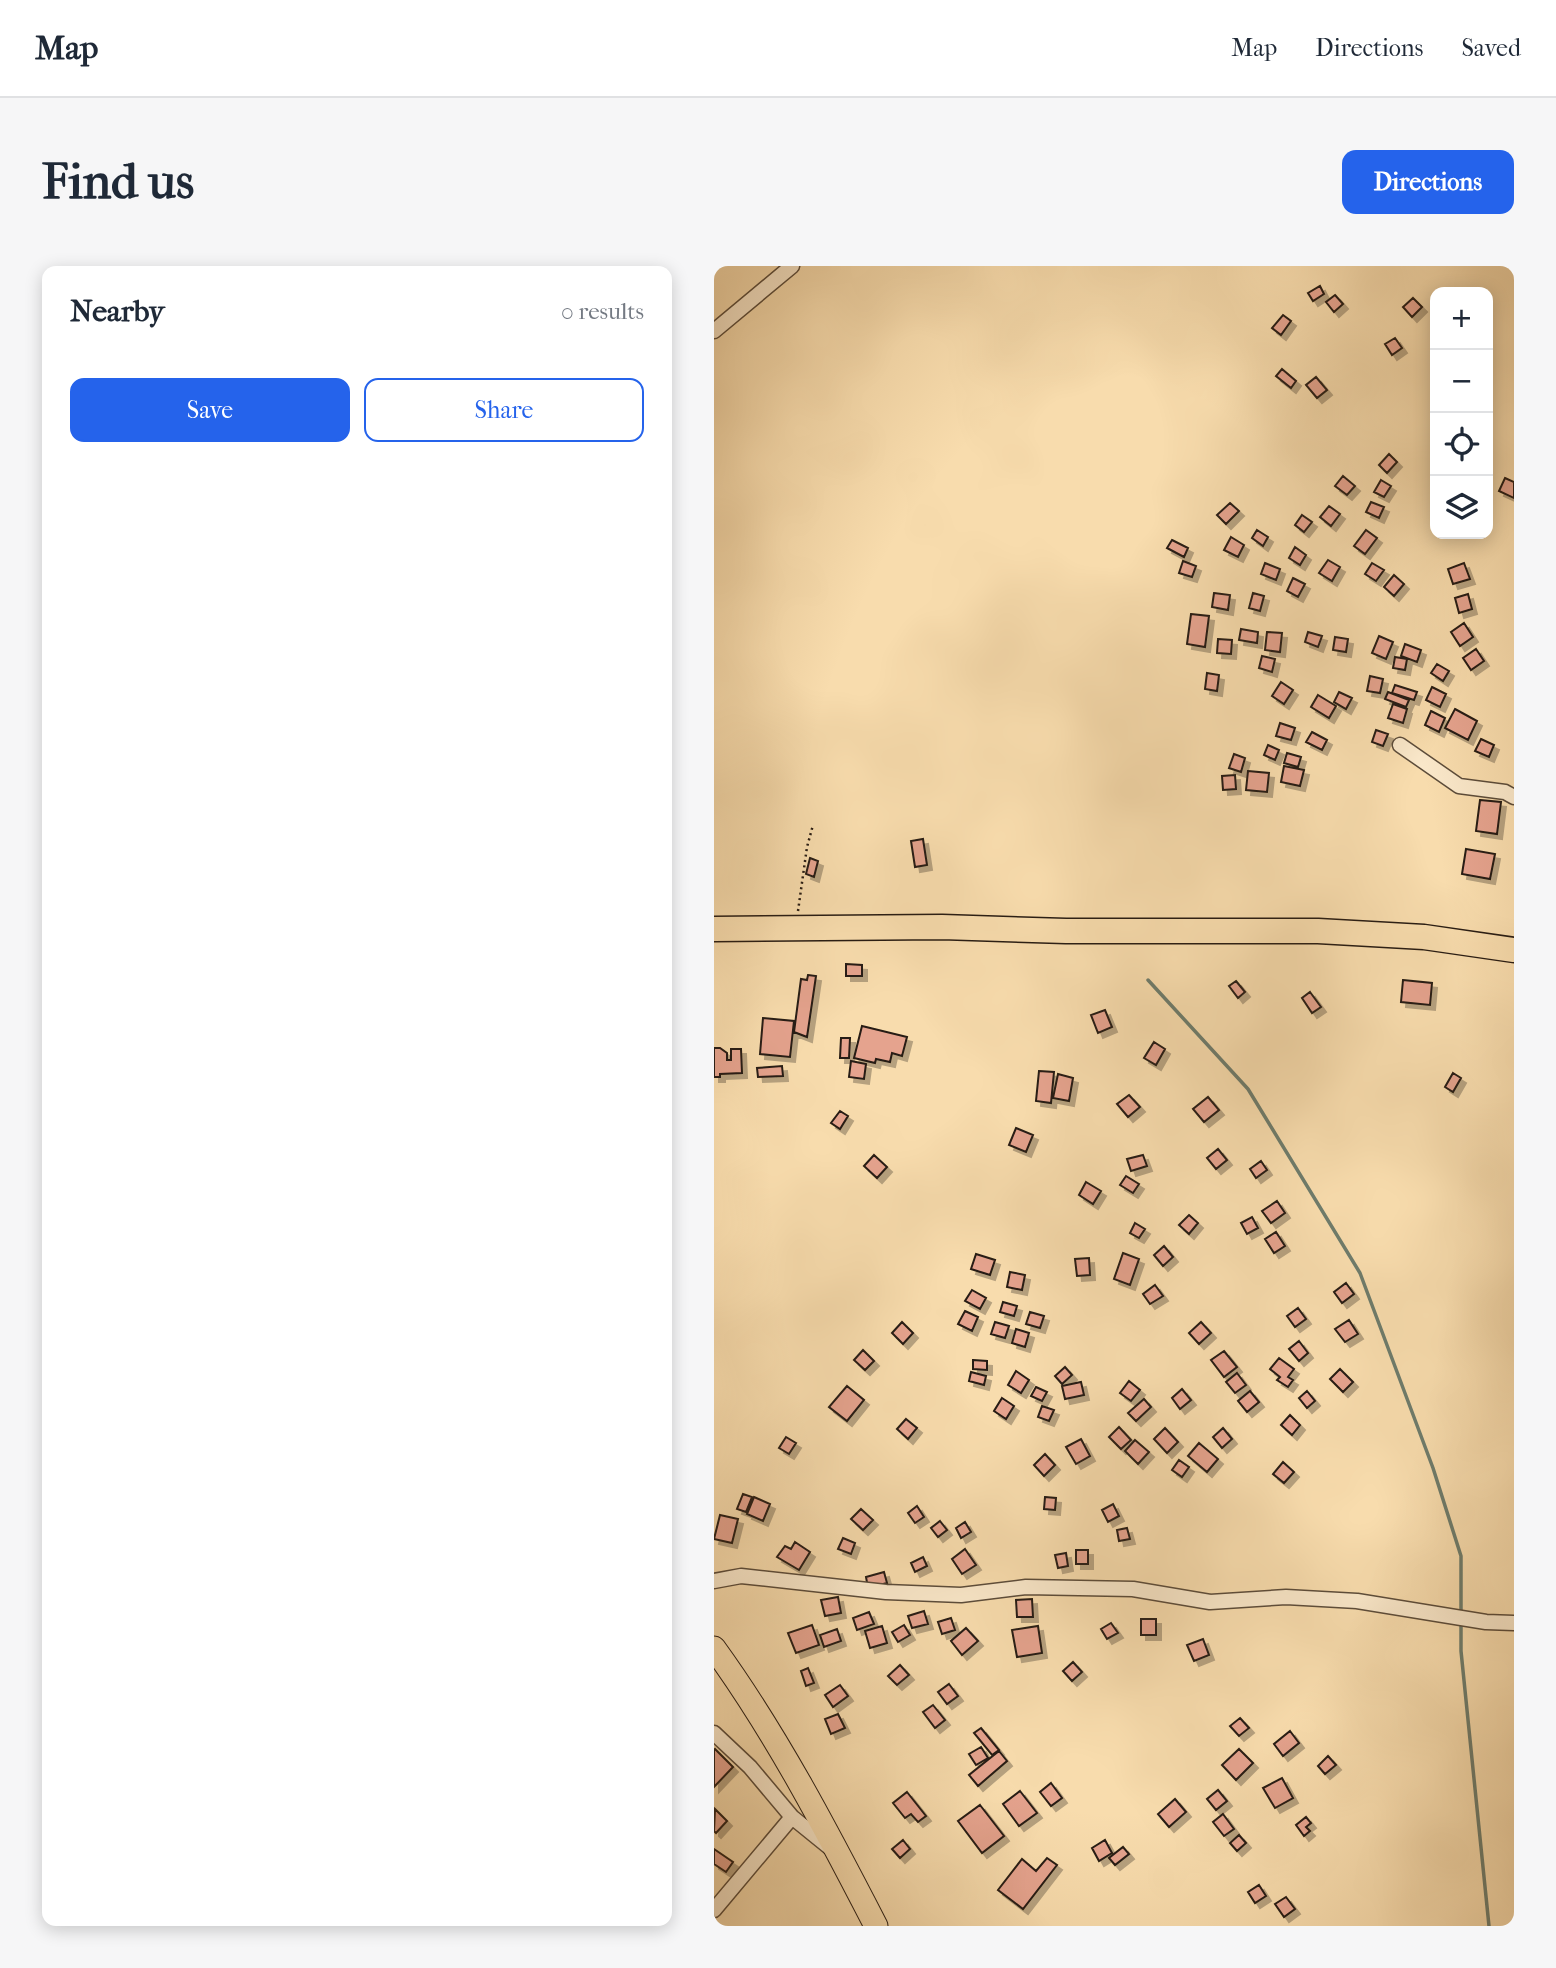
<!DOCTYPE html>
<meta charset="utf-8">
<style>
:root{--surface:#fff;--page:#f6f6f7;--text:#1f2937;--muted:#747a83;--line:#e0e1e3;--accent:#2563eb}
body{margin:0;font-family:"IM FELL French Canon",serif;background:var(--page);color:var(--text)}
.controls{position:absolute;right:21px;top:21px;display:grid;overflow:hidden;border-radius:14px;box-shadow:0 4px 18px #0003}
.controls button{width:63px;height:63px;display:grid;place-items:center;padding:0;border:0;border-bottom:2px solid var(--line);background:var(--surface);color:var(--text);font:35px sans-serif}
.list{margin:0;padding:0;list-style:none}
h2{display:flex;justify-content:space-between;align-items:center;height:91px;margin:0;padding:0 28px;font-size:30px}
h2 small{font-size:23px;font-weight:400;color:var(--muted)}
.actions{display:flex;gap:14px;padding:21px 28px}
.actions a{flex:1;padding:16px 0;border:2px solid var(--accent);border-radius:14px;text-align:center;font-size:24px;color:var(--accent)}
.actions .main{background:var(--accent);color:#fff}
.icon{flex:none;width:38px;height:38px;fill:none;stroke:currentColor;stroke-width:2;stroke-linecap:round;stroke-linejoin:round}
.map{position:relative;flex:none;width:800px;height:1660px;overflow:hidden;border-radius:14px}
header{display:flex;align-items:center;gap:42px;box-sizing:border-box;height:98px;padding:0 35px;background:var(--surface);border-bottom:2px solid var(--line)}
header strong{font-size:33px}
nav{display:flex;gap:38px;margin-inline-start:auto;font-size:24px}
.intro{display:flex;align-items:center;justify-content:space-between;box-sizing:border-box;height:168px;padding:0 42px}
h1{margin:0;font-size:49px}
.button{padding:18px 32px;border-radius:14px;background:var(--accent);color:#fff;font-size:24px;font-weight:700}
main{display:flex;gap:42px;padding:0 42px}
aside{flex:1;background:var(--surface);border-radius:14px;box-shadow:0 4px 18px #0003}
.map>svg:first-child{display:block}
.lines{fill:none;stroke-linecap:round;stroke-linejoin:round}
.stream{stroke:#6e7c6c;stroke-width:3.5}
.building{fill:#e5a38e;stroke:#281c13;stroke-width:2;filter:url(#shadow)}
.minor-casing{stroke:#5c4c3a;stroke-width:17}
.primary-casing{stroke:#281c13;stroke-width:25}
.trunk-casing{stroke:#281c13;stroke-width:27}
.path{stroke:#281c13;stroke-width:2.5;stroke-dasharray:2 3.5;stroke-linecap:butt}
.minor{stroke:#fae8ca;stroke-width:14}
.primary{stroke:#f8dcad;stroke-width:23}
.trunk{stroke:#f8dcad;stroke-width:24}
</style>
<header>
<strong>Map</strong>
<nav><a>Map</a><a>Directions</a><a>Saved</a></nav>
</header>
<div class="intro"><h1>Find us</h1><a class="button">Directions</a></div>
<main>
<aside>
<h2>Nearby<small>0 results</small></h2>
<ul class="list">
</ul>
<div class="actions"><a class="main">Save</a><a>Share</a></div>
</aside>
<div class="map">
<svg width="800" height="1660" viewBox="0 0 800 1660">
<defs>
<filter id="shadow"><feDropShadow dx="5" dy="5" stdDeviation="0" flood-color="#0004"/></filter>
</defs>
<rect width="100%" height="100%" fill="#f8dcad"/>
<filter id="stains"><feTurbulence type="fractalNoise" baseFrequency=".00286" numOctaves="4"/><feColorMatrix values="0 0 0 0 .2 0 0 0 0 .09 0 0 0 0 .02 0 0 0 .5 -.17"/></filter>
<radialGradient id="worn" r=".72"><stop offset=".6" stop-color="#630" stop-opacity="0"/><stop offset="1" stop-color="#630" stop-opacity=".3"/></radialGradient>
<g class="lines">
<!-- stream -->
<path class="stream" d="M 434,714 L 534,823 L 646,1007 L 719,1202 L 747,1290 L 747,1348
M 747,1356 L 747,1385 L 775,1660"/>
</g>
<!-- building -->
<path class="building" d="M 606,20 L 610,28 L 599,35 L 594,27 Z
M 621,29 L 629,38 L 620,46 L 612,36 Z
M 699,32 L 708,41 L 698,51 L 689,41 Z
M 569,49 L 577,55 L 567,69 L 558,62 Z
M 681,72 L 688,82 L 678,89 L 671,78 Z
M 568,103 L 582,115 L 577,122 L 562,110 Z
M 602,111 L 613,124 L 603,132 L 592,119 Z
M 675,188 L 683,196 L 673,207 L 665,199 Z
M 629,210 L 641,220 L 633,229 L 621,220 Z
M 791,212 L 800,216 L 800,232 L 785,225 Z
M 667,214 L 677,220 L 670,231 L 660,226 Z
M 657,236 L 670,241 L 665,252 L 652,246 Z
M 516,237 L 525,245 L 512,258 L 503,249 Z
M 615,240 L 626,248 L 617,260 L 606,251 Z
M 588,249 L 598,256 L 590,266 L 581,259 Z
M 543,264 L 554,271 L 549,280 L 538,272 Z
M 652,264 L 663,272 L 651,288 L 640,280 Z
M 517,271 L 530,279 L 524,291 L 510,284 Z
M 458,274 L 474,282 L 470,291 L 453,282 Z
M 581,281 L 592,289 L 586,299 L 575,292 Z
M 614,294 L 626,301 L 618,315 L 605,307 Z
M 469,295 L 482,300 L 478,311 L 465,307 Z
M 551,297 L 566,303 L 562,314 L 547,308 Z
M 658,297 L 670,304 L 662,315 L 651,308 Z
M 750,297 L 756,313 L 739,318 L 734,303 Z
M 680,309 L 690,318 L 680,330 L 670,321 Z
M 579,312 L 591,318 L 584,331 L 573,325 Z
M 500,327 L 516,329 L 514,344 L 498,341 Z
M 539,327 L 550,330 L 546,345 L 535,342 Z
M 754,328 L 758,343 L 745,347 L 741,332 Z
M 477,348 L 495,350 L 491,381 L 473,378 Z
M 750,357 L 759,371 L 746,380 L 737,366 Z
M 527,363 L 544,366 L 543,377 L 525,374 Z
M 553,366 L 568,367 L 566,386 L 551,384 Z
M 594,366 L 608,370 L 604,381 L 591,376 Z
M 665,370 L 679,376 L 672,393 L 658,387 Z
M 621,371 L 634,373 L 632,386 L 619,384 Z
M 504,373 L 518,374 L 517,388 L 503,387 Z
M 691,378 L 707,384 L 703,396 L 687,390 Z
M 762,383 L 770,395 L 757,404 L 749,392 Z
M 548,390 L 561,393 L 558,406 L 545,402 Z
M 681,391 L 693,393 L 691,404 L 679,402 Z
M 723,398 L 735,405 L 729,415 L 717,407 Z
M 493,407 L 505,409 L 503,425 L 491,423 Z
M 656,410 L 669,413 L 666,427 L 653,425 Z
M 567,416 L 579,424 L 570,438 L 558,430 Z
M 681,419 L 703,426 L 700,434 L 678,427 Z
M 718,421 L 732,428 L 726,441 L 712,434 Z
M 625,426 L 638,432 L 632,443 L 620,436 Z
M 674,426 L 695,434 L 692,441 L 671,433 Z
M 604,429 L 622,440 L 615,452 L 597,441 Z
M 679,438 L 693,443 L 689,457 L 674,452 Z
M 741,443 L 763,455 L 754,474 L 731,462 Z
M 717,445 L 731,452 L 725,466 L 711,459 Z
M 566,457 L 581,462 L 577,474 L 562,470 Z
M 662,464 L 674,468 L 669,480 L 658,476 Z
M 598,466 L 613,474 L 608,484 L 592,476 Z
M 767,473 L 780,479 L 775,491 L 761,485 Z
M 554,479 L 565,484 L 561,494 L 550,489 Z
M 573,487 L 587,491 L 584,501 L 570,497 Z
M 520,488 L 531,492 L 527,506 L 515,502 Z
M 570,500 L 590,504 L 586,520 L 567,516 Z
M 534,505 L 555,507 L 553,526 L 532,524 Z
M 521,509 L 522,523 L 509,524 L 508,510 Z
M 766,534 L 787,536 L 783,568 L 762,565 Z
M 209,573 L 213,599 L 201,601 L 197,575 Z
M 752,583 L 781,588 L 776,613 L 748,608 Z
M 96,592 L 104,595 L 100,611 L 92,608 Z
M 132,698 L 148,699 L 148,710 L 132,710 Z
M 94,709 L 102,710 L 93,771 L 80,766 L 87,713 L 93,714 Z
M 689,714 L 718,717 L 716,739 L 687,736 Z
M 522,715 L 531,726 L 524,732 L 515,720 Z
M 596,726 L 607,741 L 598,747 L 588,732 Z
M 391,744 L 398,761 L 384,767 L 377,749 Z
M 49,752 L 80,755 L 76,791 L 46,788 Z
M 148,760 L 193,771 L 188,790 L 178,787 L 176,796 L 162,793 L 161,797 L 140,792 Z
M 127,772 L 136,772 L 135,792 L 126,792 Z
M 440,776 L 451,783 L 442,799 L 430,792 Z
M 0,782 L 6,782 L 13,787 L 13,794 L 17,794 L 17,783 L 27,783 L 28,807 L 6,808 L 6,811 L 0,811 Z
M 137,795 L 152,798 L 150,813 L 135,811 Z
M 68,800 L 69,810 L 44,811 L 43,802 Z
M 325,805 L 340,806 L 337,837 L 322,835 Z
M 739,807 L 747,812 L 739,826 L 731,821 Z
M 344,808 L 359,812 L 355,835 L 339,832 Z
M 415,829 L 426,841 L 414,851 L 403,838 Z
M 494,831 L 505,844 L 490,856 L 479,843 Z
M 126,845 L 134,850 L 126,863 L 117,857 Z
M 302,862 L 319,869 L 312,886 L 295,879 Z
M 504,883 L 513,894 L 502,903 L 493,892 Z
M 160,889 L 173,901 L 163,912 L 150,900 Z
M 429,889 L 433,900 L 417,905 L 413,893 Z
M 547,895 L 553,904 L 542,912 L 536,903 Z
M 412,910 L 425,918 L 419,927 L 406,919 Z
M 372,916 L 387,925 L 379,938 L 365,929 Z
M 563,935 L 571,947 L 557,957 L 548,945 Z
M 475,949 L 484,957 L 475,968 L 465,959 Z
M 538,951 L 544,962 L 533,968 L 527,957 Z
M 421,957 L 431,963 L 425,972 L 416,967 Z
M 562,966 L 571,980 L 560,987 L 551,973 Z
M 450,980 L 459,991 L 449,1000 L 440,989 Z
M 409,987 L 425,993 L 416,1019 L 400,1013 Z
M 262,988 L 281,994 L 276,1009 L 257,1003 Z
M 375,992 L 376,1009 L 363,1010 L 361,993 Z
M 296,1006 L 311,1009 L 308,1024 L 293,1021 Z
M 632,1017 L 640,1028 L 628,1037 L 620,1026 Z
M 441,1019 L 449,1030 L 436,1038 L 429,1028 Z
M 258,1024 L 272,1032 L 266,1043 L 251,1035 Z
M 289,1036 L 303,1040 L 300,1050 L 286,1046 Z
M 584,1042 L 592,1053 L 581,1061 L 573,1050 Z
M 251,1045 L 264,1051 L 258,1065 L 244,1058 Z
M 316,1046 L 330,1050 L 326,1062 L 312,1058 Z
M 635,1054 L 644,1068 L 631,1076 L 621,1063 Z
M 188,1056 L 199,1067 L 189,1078 L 178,1067 Z
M 281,1056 L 295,1060 L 291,1072 L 277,1068 Z
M 487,1056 L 497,1067 L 485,1078 L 475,1067 Z
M 302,1063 L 315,1067 L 311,1081 L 298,1077 Z
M 585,1075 L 594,1087 L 585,1095 L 575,1083 Z
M 149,1084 L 160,1095 L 151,1104 L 140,1094 Z
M 510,1085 L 523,1101 L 510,1111 L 497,1094 Z
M 565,1092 L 580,1103 L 574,1111 L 579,1114 L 574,1121 L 563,1114 L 566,1111 L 556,1103 Z
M 259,1094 L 273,1095 L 273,1104 L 259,1103 Z
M 351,1101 L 358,1109 L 348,1118 L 341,1110 Z
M 626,1103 L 639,1116 L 629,1126 L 616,1113 Z
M 302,1105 L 315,1114 L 307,1127 L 294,1119 Z
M 257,1106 L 272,1110 L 270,1119 L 255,1115 Z
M 523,1107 L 532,1119 L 521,1127 L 512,1116 Z
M 415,1115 L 426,1124 L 417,1135 L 406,1127 Z
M 367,1116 L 370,1129 L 351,1133 L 348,1120 Z
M 133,1120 L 150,1134 L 133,1155 L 115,1141 Z
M 322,1121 L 333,1126 L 328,1135 L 317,1130 Z
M 468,1123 L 477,1134 L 466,1143 L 458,1132 Z
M 536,1125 L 545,1136 L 533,1146 L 524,1135 Z
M 593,1125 L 601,1135 L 593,1142 L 585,1132 Z
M 288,1132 L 300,1140 L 292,1153 L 280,1145 Z
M 430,1133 L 437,1141 L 422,1155 L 414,1147 Z
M 328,1140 L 340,1144 L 335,1155 L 324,1151 Z
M 576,1149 L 586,1159 L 578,1169 L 567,1159 Z
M 192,1153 L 203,1162 L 194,1173 L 183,1163 Z
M 405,1161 L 417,1174 L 407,1183 L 395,1171 Z
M 451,1162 L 464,1176 L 453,1187 L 440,1173 Z
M 509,1162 L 518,1173 L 508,1182 L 499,1171 Z
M 72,1171 L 82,1177 L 75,1188 L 65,1182 Z
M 367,1173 L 376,1190 L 362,1198 L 352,1181 Z
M 421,1174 L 435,1186 L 424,1198 L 411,1185 Z
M 485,1177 L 504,1193 L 493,1206 L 474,1190 Z
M 331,1188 L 341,1199 L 330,1210 L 320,1199 Z
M 465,1194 L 475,1201 L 468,1211 L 458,1204 Z
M 569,1196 L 580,1206 L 570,1217 L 559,1208 Z
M 29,1228 L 38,1231 L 32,1246 L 23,1243 Z
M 40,1231 L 56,1238 L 49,1255 L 33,1248 Z
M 331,1231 L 342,1232 L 341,1244 L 330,1243 Z
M 399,1238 L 405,1250 L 394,1256 L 388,1244 Z
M 203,1240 L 210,1251 L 201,1257 L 194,1247 Z
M 147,1243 L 159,1254 L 149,1264 L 137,1253 Z
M 6,1249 L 24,1253 L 18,1277 L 0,1273 Z
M 226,1255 L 233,1264 L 224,1271 L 217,1262 Z
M 251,1256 L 257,1266 L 247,1272 L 242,1262 Z
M 413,1262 L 416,1273 L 405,1275 L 403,1264 Z
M 129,1272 L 141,1277 L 137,1288 L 124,1283 Z
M 81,1276 L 96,1286 L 85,1304 L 63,1291 L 71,1280 L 77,1283 Z
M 251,1283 L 262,1299 L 248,1308 L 238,1293 Z
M 362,1284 L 374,1284 L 374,1298 L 362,1298 Z
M 352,1287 L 354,1300 L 344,1302 L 341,1289 Z
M 209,1291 L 213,1300 L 201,1306 L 197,1297 Z
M 170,1306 L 173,1317 L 154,1322 L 152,1311 Z
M 124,1331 L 127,1347 L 111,1350 L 107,1334 Z
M 318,1333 L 319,1351 L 303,1351 L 302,1334 Z
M 210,1345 L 214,1358 L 198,1362 L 194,1350 Z
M 155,1346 L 160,1358 L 143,1364 L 139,1352 Z
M 237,1352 L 241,1364 L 228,1368 L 224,1356 Z
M 427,1353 L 442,1353 L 442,1369 L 427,1369 Z
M 397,1357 L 404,1367 L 393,1373 L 387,1363 Z
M 98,1359 L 105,1379 L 82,1387 L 74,1367 Z
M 190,1359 L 196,1369 L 184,1376 L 178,1366 Z
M 168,1360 L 173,1377 L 156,1382 L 151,1365 Z
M 324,1360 L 328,1387 L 303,1391 L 298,1364 Z
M 252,1362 L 264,1375 L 248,1389 L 237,1375 Z
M 123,1363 L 127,1375 L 110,1381 L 106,1369 Z
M 489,1373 L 495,1389 L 480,1395 L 473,1379 Z
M 359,1396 L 368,1406 L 358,1415 L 349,1405 Z
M 186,1399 L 195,1409 L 183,1419 L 174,1410 Z
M 94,1402 L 100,1417 L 92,1420 L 87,1405 Z
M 235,1418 L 244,1430 L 233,1438 L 224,1426 Z
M 126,1419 L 134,1430 L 119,1441 L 111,1429 Z
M 219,1439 L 231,1454 L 221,1462 L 209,1446 Z
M 124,1448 L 131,1462 L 117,1468 L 111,1453 Z
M 526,1452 L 535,1462 L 525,1470 L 516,1460 Z
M 267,1462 L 285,1484 L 278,1489 L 260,1467 Z
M 576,1465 L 585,1477 L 569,1490 L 560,1478 Z
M 267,1481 L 274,1492 L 262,1499 L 255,1488 Z
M 1,1483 L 19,1501 L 0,1521 L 0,1484 Z
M 525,1483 L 539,1497 L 522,1514 L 508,1499 Z
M 285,1485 L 293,1495 L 264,1520 L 255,1509 Z
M 614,1490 L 622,1499 L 611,1508 L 604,1500 Z
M 568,1512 L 579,1532 L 561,1542 L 549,1522 Z
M 337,1517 L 348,1532 L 337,1540 L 326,1526 Z
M 504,1524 L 513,1535 L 502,1544 L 493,1533 Z
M 306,1525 L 323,1547 L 305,1560 L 289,1538 Z
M 193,1526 L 212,1550 L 204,1556 L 197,1548 L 191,1552 L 179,1537 Z
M 461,1533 L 472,1546 L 455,1561 L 444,1548 Z
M 266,1539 L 290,1570 L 268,1587 L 244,1555 Z
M 1,1543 L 13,1555 L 2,1567 L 0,1565 Z
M 509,1548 L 520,1563 L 510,1570 L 499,1556 Z
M 592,1551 L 597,1557 L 592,1561 L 596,1565 L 590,1570 L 582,1559 Z
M 525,1569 L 532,1577 L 523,1585 L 516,1577 Z
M 189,1574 L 196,1583 L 186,1592 L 178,1583 Z
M 391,1574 L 398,1587 L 385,1595 L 378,1582 Z
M 409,1581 L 415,1588 L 401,1599 L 395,1592 Z
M 0,1583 L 19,1596 L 12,1606 L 0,1598 Z
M 333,1592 L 343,1599 L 309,1643 L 284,1624 L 308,1593 L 322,1605 Z
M 545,1619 L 552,1630 L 541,1637 L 534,1626 Z
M 572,1631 L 581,1643 L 570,1651 L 561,1638 Z"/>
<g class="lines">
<defs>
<path id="minor" d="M 0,65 L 78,0
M 686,479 L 745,520 L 791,526 L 800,531
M 0,1315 L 27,1310 L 172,1326 L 247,1329 L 312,1321 L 419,1323 L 496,1336 L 572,1331 L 643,1335 L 772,1356 L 800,1357
M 0,1467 L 36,1501 L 78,1551 L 115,1581
M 0,1644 L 78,1551"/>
<path id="primary" d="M 0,1382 C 63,1469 113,1565 162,1660"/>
<path id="trunk" d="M 0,663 L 228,661 L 352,665 L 604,665 L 710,671 L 800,684"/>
</defs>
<!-- minor casing -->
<use href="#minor" class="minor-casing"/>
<!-- primary casing -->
<use href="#primary" class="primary-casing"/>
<!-- trunk casing -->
<use href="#trunk" class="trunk-casing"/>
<!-- path -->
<path class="path" d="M 84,645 L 93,581 L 99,559"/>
<!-- minor -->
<use href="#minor" class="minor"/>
<!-- primary -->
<use href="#primary" class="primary"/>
<!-- trunk -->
<use href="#trunk" class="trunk"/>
</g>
<rect width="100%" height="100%" filter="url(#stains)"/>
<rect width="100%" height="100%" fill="url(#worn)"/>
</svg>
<div class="controls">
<button>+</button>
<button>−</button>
<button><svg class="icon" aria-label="locate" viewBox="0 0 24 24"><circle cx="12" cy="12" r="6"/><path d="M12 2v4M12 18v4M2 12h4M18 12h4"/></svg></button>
<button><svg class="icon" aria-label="layers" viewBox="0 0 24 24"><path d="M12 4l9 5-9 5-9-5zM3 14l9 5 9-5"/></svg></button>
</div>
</div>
</main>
